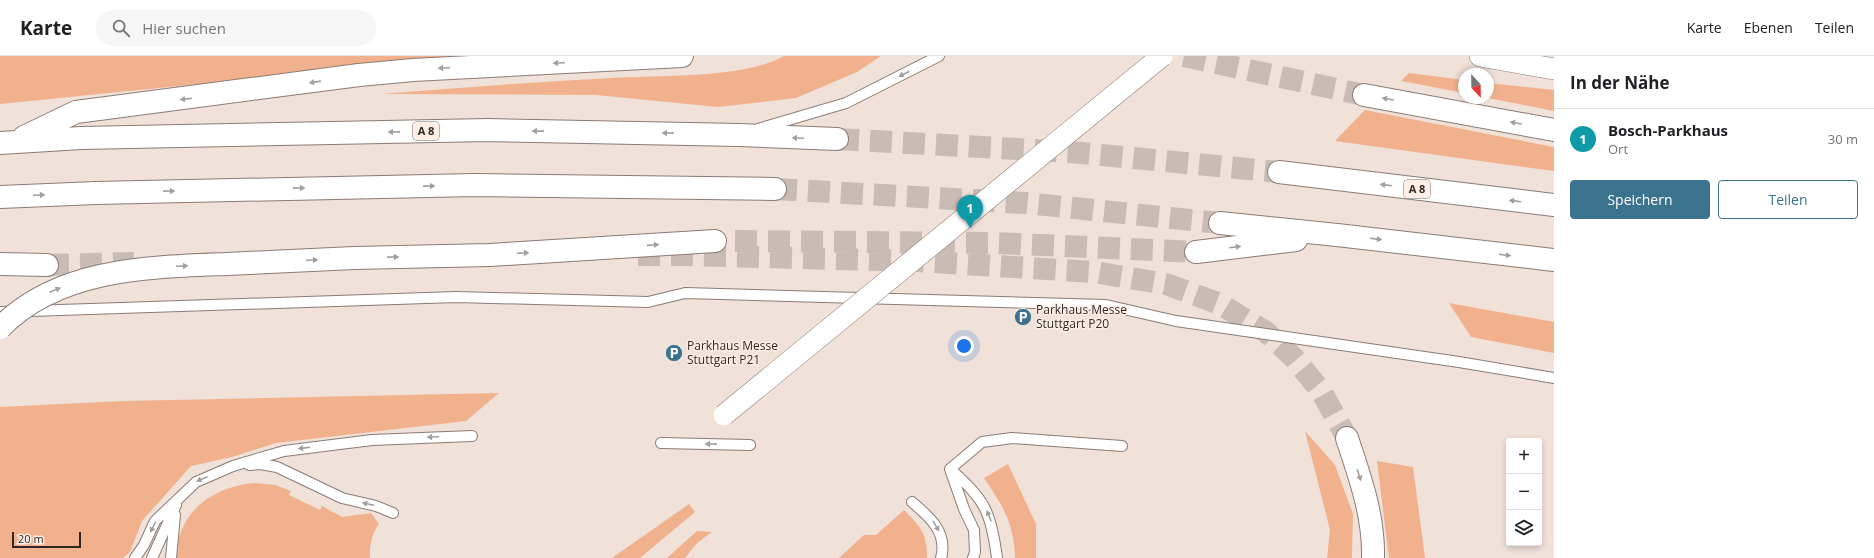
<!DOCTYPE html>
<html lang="de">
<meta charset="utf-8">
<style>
:root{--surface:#fff;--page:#f6f6f6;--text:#202124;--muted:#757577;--line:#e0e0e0;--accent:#3b738e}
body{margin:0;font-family:"Open Sans",sans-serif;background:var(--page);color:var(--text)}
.controls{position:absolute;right:12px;bottom:12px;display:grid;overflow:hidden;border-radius:4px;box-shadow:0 2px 6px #0003}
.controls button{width:36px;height:36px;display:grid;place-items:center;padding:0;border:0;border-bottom:1px solid var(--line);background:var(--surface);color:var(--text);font:20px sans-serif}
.compass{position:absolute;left:1458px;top:12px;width:36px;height:36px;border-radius:50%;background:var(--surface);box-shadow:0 2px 6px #0003;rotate:158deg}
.scale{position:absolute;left:12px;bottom:10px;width:69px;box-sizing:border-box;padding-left:4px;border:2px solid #2f2926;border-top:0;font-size:11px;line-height:14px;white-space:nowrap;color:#2f2926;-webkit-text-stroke:3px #fdeee6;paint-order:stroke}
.you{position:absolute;left:964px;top:290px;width:14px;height:14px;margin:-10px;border:3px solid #fff;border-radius:50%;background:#1a73e8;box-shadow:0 0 0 6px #1a73e833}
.badge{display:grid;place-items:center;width:26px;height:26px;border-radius:50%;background:var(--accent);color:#fff;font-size:13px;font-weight:700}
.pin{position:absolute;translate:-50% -33px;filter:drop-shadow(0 1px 2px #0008)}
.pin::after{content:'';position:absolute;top:21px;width:14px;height:12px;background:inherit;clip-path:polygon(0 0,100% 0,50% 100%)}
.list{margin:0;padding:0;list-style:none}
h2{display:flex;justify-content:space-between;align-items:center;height:52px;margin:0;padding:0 16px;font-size:17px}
h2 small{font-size:13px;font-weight:400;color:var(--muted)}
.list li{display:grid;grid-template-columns:26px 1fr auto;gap:12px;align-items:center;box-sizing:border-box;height:60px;padding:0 16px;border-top:1px solid var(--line)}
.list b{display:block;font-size:15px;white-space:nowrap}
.list p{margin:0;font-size:13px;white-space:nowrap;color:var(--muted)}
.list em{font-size:13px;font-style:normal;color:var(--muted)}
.actions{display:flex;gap:8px;padding:12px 16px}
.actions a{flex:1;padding:9px 0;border:1px solid var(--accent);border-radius:4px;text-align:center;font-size:14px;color:var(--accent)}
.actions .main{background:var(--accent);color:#fff}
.icon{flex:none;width:22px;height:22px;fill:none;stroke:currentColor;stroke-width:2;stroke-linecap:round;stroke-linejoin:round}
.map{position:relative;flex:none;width:1554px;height:502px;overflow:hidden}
header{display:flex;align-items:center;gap:24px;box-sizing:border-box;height:56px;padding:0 20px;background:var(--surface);border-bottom:1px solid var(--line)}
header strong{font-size:19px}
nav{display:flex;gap:22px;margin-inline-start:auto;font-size:14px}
.search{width:280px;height:36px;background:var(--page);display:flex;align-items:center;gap:10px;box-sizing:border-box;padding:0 14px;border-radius:22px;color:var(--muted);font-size:15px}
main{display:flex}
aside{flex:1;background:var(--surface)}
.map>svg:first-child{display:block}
.green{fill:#f2b18d}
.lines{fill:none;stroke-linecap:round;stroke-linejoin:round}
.highway-tunnel{stroke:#c9bcb5;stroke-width:22;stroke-dasharray:22 11;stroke-linecap:butt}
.lane-casing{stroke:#897c74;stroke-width:12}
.street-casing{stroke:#897c74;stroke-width:22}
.highway-casing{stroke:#897c74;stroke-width:24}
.lane{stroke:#fff;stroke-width:10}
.street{stroke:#fff;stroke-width:21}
.highway{stroke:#fff;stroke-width:22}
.street-bridge-casing{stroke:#897c74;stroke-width:22;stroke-linecap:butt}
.highway-bridge-casing{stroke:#897c74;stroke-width:24;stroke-linecap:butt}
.street-bridge{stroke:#fff;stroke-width:21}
.highway-bridge{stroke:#fff;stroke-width:22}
.oneway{fill:#a19f9d}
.labels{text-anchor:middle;stroke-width:3;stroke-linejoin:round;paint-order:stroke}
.shield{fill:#fdeee6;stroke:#6d6460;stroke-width:1}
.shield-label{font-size:11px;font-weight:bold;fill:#2f2926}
.poi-label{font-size:12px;fill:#2f2926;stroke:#fdeee6;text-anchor:start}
</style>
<header>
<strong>Karte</strong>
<div class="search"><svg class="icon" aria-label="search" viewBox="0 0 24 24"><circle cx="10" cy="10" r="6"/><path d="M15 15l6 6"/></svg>Hier suchen</div>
<nav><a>Karte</a><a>Ebenen</a><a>Teilen</a></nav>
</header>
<main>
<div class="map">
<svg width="1554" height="502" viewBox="0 0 1554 502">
<rect width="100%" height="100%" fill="#f0e1d9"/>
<!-- green -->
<path class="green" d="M 0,0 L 477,0 L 0,48 Z
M 784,0 L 881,0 L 857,16 L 796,42 L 718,51 L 596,39 L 381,38 C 457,32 534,26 611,22 C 659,19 743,23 784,0 Z
M 1409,17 L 1464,24 L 1464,37 L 1401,25 Z
M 1488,27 L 1554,34 L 1554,55 L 1488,42 Z
M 1365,54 L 1554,91 L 1554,115 L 1335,85 Z
M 1449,247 L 1554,266 L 1554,297 L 1471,281 Z
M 499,337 L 466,365 L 276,387 L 232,401 L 191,410 L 142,465 L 130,496 L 123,502 L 0,502 L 0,351 L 124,345 Z
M 1305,375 L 1335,409 L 1353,458 L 1352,502 L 1327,502 L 1330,474 Z
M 1377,405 L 1413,411 L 1425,502 L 1389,502 Z
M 1008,408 L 1036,468 L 1036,502 L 1015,502 C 1014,467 1003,450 984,422 Z
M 253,427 L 275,429 L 291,435 L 289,439 L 320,454 L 322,450 L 342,461 L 371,457 L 379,468 C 372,477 369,490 370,502 L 176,502 C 178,456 210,432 253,427 Z
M 689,448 L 695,456 L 640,502 L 612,502 Z
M 904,454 C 921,471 927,477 927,502 L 839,502 L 864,479 L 876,479 Z
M 697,475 L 712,476 L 697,487 L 685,502 L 667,502 Z"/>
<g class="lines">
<!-- highway-tunnel -->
<path class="highway-tunnel" d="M 1184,0 L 1364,39
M 837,83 L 1071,96 L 1279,116
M 775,133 L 1025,147 L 1220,167
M 735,185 L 996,187 L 1196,196
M 638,199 L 684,199 L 917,205 L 1094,216 L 1166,228 L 1220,248 L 1266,276 L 1293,301 L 1321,335 L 1347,382
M 47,209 L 134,207"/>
<defs>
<path id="lane" d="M 758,73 L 846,47 L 939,0
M 0,256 L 456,241 L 648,246 L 685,237 L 1106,249 L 1176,265 L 1459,306 L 1554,322
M 661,387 L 750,389
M 249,409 L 260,408 L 277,411 L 342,442 L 376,450 L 393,457
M 950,413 L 982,386 L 1012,382 L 1122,390
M 950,413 C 985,443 991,456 997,502
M 950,413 L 964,453 L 974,474 L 975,496 L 973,502
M 912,446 C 930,461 948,477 941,502
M 135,502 L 144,489 L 155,465 L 196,426 L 233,410 L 284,395 L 372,384 L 472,380
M 152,502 L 176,449
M 171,502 L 175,459"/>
<path id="street" d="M 1480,0 L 1554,13"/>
<path id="highway" d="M 1364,39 L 1554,74
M 24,81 L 76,56 L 359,19 L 413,14 L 682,0
M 0,87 L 81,82 L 488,74 L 739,79 L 837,83
M 1279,116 L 1554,149
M 0,141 L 96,137 L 475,129 L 775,133
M 1220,167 L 1337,179 L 1554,204
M 1196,196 L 1296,184
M 354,202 L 490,199 L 715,185
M 0,208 L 47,209
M 1347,382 C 1360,422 1374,459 1373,502"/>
</defs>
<!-- lane casing -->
<use href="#lane" class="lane-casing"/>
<!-- street casing -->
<use href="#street" class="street-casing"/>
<!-- highway casing -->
<use href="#highway" class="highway-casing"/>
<!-- lane -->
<use href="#lane" class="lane"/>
<!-- street -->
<use href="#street" class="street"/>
<!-- highway -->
<use href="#highway" class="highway"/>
<defs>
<path id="street-bridge" d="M 724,359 L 1162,0"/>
<path id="highway-bridge" d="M 0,272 C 58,212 149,211 227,208 C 269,206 312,204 354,202"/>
</defs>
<!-- street-bridge casing -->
<use href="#street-bridge" class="street-bridge-casing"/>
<!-- highway-bridge casing -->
<use href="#highway-bridge" class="highway-bridge-casing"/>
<!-- street-bridge -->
<use href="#street-bridge" class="street-bridge"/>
<!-- highway-bridge -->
<use href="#highway-bridge" class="highway-bridge"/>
</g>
<!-- one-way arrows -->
<defs><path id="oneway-solid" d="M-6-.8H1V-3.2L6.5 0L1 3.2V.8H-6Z"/></defs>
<g class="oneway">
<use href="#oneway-solid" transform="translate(559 7) rotate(178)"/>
<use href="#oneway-solid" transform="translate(444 12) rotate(177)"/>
<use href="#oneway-solid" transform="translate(904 18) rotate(153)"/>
<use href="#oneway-solid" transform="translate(315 26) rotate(172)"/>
<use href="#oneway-solid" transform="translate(186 43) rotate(173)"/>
<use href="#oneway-solid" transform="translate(1388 43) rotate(-170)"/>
<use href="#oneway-solid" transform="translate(1516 67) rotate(-170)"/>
<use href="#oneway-solid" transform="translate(538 75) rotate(-179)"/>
<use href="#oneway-solid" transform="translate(394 76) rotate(179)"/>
<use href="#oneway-solid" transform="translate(668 77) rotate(-179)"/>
<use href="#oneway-solid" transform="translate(798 82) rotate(-177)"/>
<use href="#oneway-solid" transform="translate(1386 129) rotate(-173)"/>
<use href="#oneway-solid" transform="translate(429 130) rotate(-1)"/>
<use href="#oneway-solid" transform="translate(299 132) rotate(-1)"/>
<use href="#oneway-solid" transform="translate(169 135) rotate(-1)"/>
<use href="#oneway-solid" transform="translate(39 139) rotate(-3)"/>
<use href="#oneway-solid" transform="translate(1515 145) rotate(-173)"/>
<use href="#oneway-solid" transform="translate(1376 183) rotate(7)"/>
<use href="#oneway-solid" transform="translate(653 189) rotate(-4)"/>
<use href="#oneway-solid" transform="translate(1235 191) rotate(-7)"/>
<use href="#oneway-solid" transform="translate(523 197) rotate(-3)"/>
<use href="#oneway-solid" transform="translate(1505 199) rotate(7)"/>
<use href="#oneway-solid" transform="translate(393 201) rotate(-1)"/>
<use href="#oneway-solid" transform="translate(312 204) rotate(-3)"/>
<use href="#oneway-solid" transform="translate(182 210) rotate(-3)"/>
<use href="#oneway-solid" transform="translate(55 234) rotate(-22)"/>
<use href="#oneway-solid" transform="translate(433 381) rotate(177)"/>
<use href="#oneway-solid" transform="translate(711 388) rotate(-179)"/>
<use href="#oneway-solid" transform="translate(304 392) rotate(173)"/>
<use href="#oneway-solid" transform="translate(1359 419) rotate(72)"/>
<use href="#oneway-solid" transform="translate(202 423) rotate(157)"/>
<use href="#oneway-solid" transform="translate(368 448) rotate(-167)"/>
<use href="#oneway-solid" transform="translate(989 460) rotate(-112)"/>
<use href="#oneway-solid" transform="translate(936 470) rotate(59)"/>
<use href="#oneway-solid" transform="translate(153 471) rotate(116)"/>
</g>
<!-- icons -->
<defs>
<symbol id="parking-disc" viewBox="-11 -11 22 22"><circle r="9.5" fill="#3b738e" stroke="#fdeee6"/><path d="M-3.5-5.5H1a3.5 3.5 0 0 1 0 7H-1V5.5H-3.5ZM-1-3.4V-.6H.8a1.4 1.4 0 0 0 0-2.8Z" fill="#fff"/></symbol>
</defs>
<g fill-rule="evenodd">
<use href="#parking-disc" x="1013" y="251" width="20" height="20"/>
<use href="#parking-disc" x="664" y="287" width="20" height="20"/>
</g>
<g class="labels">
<!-- shield labels -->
<g class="shield">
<rect x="413" y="66" width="26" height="18" rx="3"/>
<rect x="1404" y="124" width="26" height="18" rx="3"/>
</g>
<g class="shield-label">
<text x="426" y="79">A 8</text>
<text x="1417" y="137">A 8</text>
</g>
<!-- poi labels -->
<g class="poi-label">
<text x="1036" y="258">Parkhaus Messe<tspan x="1036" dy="14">Stuttgart P20</tspan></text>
<text x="687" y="294">Parkhaus Messe<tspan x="687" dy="14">Stuttgart P21</tspan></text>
</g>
</g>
</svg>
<div class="controls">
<button>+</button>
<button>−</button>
<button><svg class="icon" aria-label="layers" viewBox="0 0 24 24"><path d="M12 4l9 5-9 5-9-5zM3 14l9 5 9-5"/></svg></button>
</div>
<svg class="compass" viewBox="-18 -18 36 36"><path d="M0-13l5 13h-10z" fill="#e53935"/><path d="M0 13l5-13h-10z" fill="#757577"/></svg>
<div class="scale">20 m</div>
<div class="you"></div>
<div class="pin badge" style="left:970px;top:172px;background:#0f9aa8">1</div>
</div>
<aside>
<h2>In der Nähe<small></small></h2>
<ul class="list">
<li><span class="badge" style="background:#0f9aa8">1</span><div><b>Bosch-Parkhaus</b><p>Ort</p></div><em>30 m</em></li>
</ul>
<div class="actions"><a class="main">Speichern</a><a>Teilen</a></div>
</aside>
</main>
